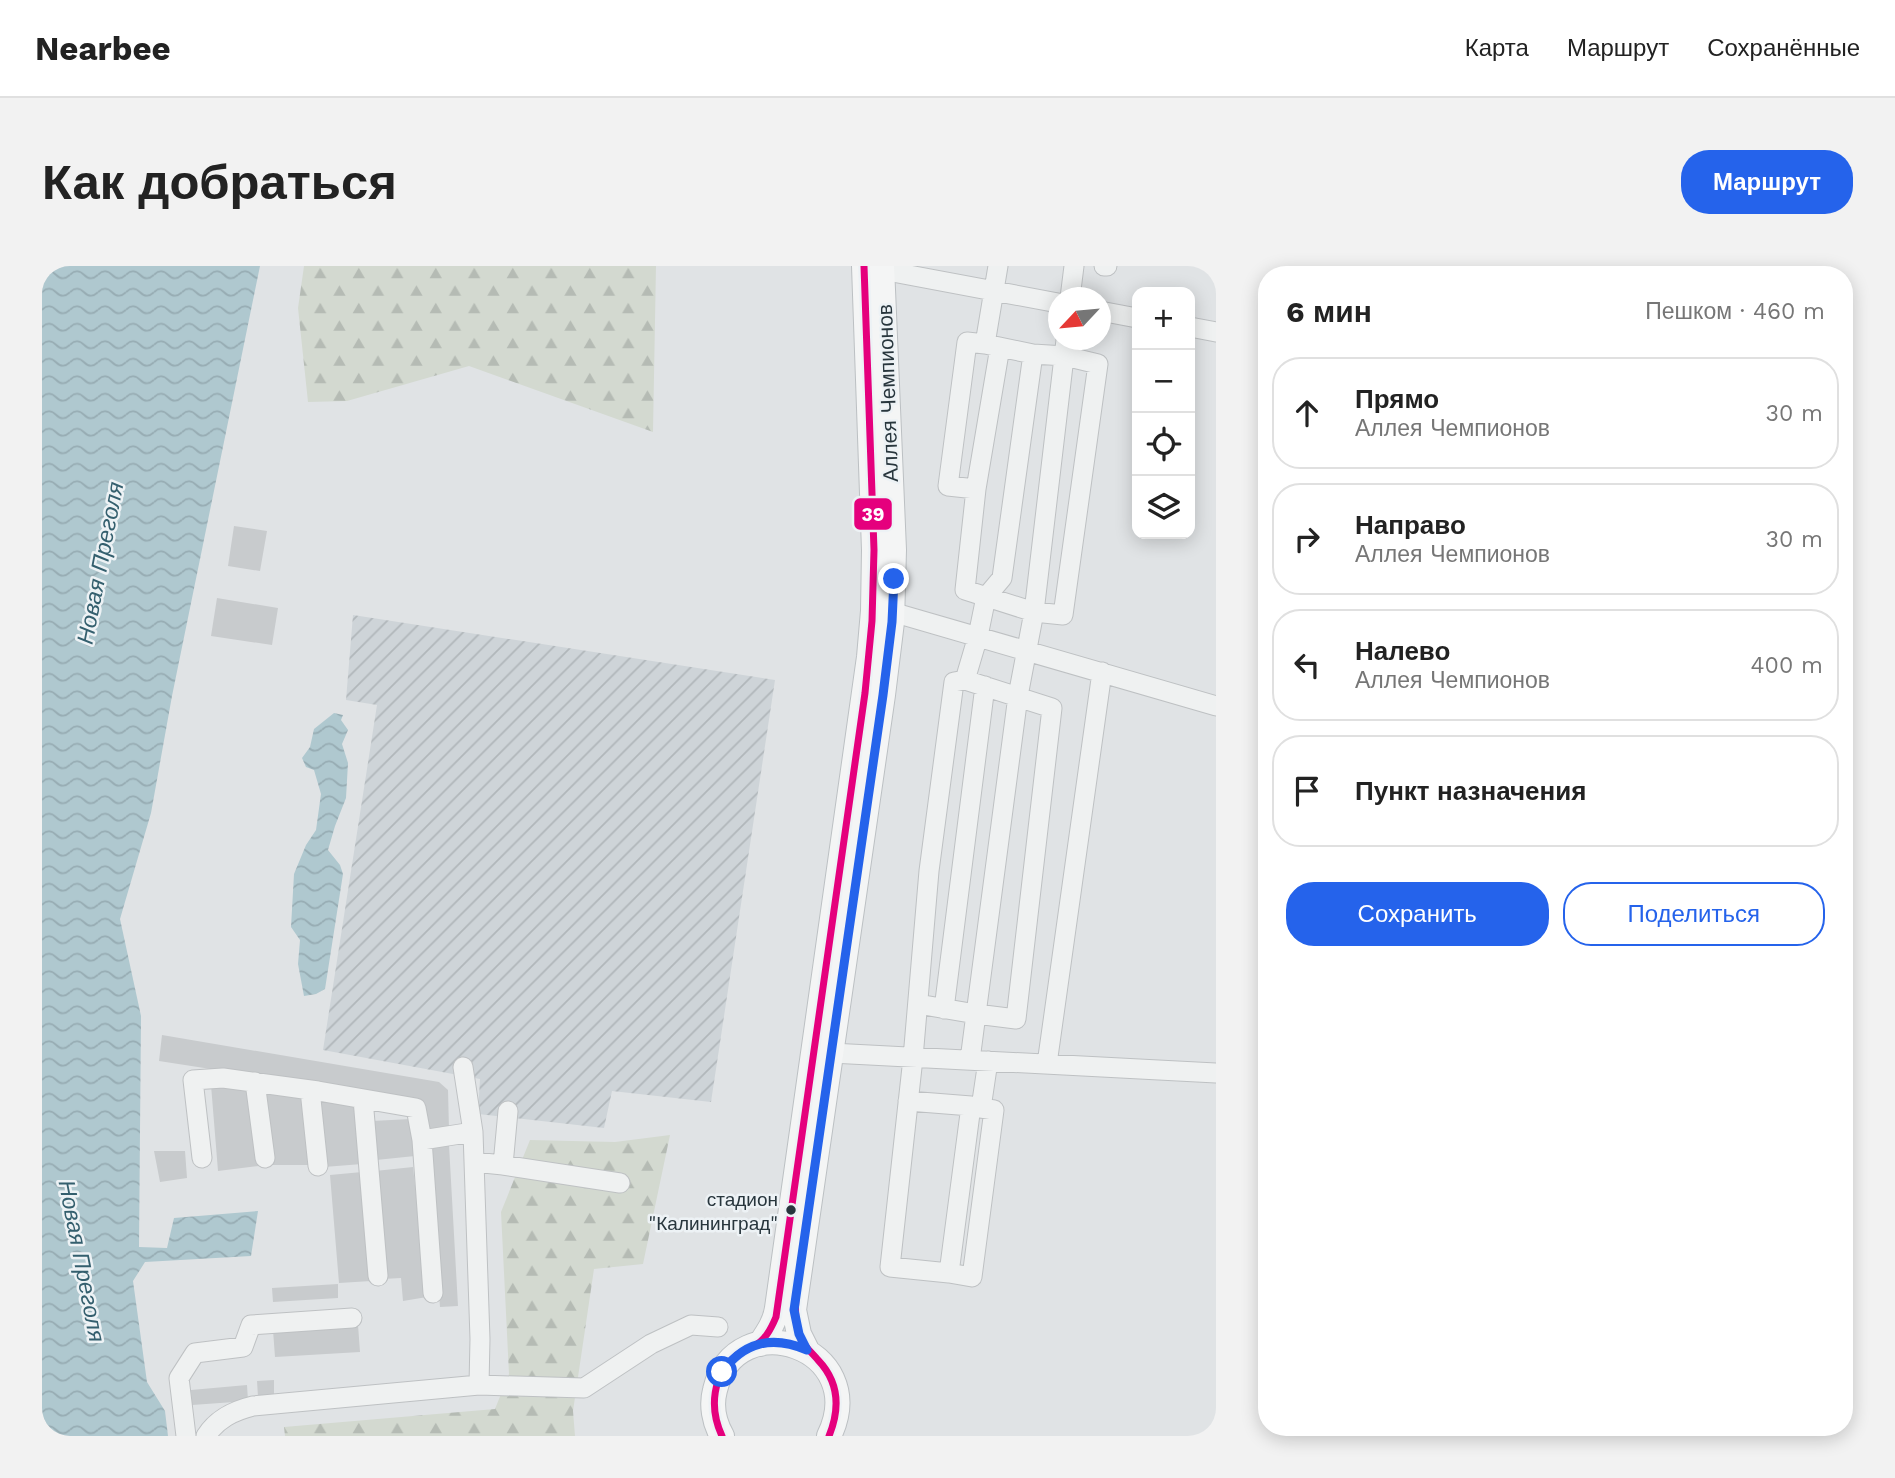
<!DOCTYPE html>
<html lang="ru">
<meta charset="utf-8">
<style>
:root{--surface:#fff;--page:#f2f2f2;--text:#222;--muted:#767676;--line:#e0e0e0;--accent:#2563eb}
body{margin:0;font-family:"Work Sans",sans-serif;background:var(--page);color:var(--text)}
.controls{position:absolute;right:21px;top:21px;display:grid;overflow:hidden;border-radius:14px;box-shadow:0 4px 18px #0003}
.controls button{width:63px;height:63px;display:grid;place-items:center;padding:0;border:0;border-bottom:2px solid var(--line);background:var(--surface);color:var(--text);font:35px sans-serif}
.compass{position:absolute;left:1006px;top:21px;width:63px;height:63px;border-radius:50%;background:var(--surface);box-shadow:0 4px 18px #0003;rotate:244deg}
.stop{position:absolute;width:21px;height:21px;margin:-16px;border:5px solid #2563eb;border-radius:50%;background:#fff}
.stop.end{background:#2563eb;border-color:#fff;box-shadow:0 2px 7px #0008}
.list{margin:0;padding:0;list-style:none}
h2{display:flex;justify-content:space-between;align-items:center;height:91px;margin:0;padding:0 28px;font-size:30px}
h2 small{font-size:23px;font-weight:400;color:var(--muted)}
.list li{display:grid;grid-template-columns:46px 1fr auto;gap:21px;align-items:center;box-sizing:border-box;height:112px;margin:0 14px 14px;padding:0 14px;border:2px solid var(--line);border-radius:28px}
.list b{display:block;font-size:26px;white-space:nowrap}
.list p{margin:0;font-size:23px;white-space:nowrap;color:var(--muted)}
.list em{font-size:23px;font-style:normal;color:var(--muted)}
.actions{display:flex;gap:14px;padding:21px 28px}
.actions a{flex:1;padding:16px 0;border:2px solid var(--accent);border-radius:28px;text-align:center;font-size:24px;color:var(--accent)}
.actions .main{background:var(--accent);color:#fff}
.icon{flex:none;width:38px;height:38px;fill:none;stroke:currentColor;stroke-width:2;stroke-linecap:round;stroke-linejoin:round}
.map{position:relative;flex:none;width:1174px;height:1170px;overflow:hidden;border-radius:28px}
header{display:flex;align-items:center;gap:42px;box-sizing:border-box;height:98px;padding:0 35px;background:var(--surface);border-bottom:2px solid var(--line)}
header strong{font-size:33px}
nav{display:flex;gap:38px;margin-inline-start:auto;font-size:24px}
.intro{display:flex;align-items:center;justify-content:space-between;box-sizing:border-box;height:168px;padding:0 42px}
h1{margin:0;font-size:49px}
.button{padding:18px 32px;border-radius:28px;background:var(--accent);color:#fff;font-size:24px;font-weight:700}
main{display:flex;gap:42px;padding:0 42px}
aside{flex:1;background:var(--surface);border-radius:28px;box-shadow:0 4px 18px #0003}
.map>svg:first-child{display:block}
.industrial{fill:url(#industrial-furrows)}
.forest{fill:url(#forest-firs)}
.water{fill:url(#water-waves)}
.building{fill:#c8cbcd}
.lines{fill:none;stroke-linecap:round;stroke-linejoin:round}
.minor-casing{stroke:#bec1c3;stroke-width:21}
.major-casing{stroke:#bcc0c3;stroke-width:26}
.minor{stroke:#eff1f1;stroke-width:19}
.major{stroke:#f4f5f5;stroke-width:24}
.bus-1-casing{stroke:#edf2f5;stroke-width:12}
.bus-1{stroke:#e5007d;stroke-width:7}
.route{stroke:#2563eb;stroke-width:9}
.bus-dot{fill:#28363d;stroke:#edf2f5;stroke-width:2.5}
.labels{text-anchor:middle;stroke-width:5;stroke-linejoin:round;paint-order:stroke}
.bus-label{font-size:19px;fill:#28363d;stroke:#edf2f5;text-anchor:end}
.street-label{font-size:21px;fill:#28363d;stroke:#edf2f5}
.water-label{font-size:23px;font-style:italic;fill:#345f6e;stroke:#edf2f5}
.line-badge{stroke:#edf2f5;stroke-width:2.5}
.badge-label{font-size:19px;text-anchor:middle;font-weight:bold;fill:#fff}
</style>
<header>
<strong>Nearbee</strong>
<nav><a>Карта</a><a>Маршрут</a><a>Сохранённые</a></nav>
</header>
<div class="intro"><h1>Как добраться</h1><a class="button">Маршрут</a></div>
<main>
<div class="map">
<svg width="1174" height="1170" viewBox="0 0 1174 1170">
<defs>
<pattern id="industrial-furrows" width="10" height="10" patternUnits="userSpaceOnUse" patternTransform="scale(1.75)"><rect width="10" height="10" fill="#ced4d8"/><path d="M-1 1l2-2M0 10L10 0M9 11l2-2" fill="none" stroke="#b1b7ba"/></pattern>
<pattern id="forest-firs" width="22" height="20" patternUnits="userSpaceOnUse" patternTransform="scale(1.75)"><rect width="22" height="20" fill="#d3d9d0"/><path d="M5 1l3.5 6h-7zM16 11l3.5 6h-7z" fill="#b5bbb4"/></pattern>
<pattern id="water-waves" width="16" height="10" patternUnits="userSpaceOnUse" patternTransform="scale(1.75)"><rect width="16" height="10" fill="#afc8cf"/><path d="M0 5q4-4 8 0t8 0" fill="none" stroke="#97acb3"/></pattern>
</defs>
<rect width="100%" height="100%" fill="#e0e3e5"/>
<!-- industrial -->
<path class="industrial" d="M 311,349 L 733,414 L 669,836 L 570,825 L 562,862 L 436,848 L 438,813 L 281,784 L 335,439 L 304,434 Z"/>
<!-- forest -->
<path class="forest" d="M 262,0 L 614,0 L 611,166 L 427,100 L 305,135 L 266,136 L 256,42 Z
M 628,869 L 601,998 L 552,1003 L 531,1145 L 533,1170 L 243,1170 L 242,1161 L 453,1143 L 467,1108 L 459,946 L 488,874 L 573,876 Z"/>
<!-- water -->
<path class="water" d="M 3,0 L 218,0 L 130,430 L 109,547 L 78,653 L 99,750 L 97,981 L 125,982 L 132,952 L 216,945 L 209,990 L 103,996 L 91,1015 L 105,1116 L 123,1145 L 126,1170 L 0,1170 L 0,7 Z
M 292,447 L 301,449 L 299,454 L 306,464 L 300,478 L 306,497 L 304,532 L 293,560 L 286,584 L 298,599 L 301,608 L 283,723 L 274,728 L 262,730 L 256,698 L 258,674 L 249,661 L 252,608 L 264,579 L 274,564 L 279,528 L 272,504 L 264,501 L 260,492 L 268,481 L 272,463 Z"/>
<!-- building -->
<path class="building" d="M 192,260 L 225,265 L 218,305 L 186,300 Z
M 175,332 L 236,342 L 230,379 L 169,370 Z
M 120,769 L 397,816 L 406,824 L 407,864 L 387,865 L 383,836 L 117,795 Z
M 206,817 L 217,900 L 176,905 L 169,819 Z
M 221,826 L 261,827 L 268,899 L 230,899 Z
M 295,834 L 316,841 L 320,898 L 282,901 L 275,835 Z
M 369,853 L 373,890 L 334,894 L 330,855 Z
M 407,879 L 416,1040 L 398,1041 L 386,890 L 391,889 L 391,880 Z
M 112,885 L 143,885 L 145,912 L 118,916 Z
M 371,901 L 385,1031 L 361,1035 L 359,1012 L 341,1013 L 333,905 Z
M 320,906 L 329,1015 L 297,1017 L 288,909 Z
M 296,1018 L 296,1032 L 231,1036 L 230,1022 Z
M 316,1059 L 318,1086 L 233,1091 L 231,1064 Z
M 232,1114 L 232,1130 L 216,1131 L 215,1115 Z
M 205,1119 L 206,1135 L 150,1139 L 149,1124 Z"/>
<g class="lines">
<defs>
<path id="minor" d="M 1062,0 L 1065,0
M 840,4 L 1016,37
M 1028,32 L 1032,0
M 1058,45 L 1095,52
M 1148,61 L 1174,66
M 943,78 L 925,76 L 906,220 L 934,223 L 923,324 L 992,346 L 1021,349 L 1056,98 L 1023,90 L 991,88
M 934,223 L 958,81
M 850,346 L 1174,440
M 923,414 L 1010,442 L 974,753 L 934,748 L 928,794
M 876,738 L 934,748 L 976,430 L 992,346 L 1024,74
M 902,743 L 943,420
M 789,787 L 1174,807
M 946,795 L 939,842 L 929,840 L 907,1007 L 848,1001 L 871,792 L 887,605 L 912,416 L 923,414 L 936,370 L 944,331 L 960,312 L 991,88 L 943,78 L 956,0
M 1005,798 L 1060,406
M 421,801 L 431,866 L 438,1073 L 437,1119
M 213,816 L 223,892
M 268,824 L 276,900
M 321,833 L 336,1010
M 866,835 L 929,840
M 380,874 L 391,1027
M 160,892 L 151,814 L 181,812 L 276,825 L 374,842 L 380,874 L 431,866
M 432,896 L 461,899 L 578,917
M 461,899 L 466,845
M 907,1007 L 930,1011 L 952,844 L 939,842
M 144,1170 L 137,1112 L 153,1087 L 201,1081 L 209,1059 L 310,1052
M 164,1170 C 175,1153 191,1145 211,1140 L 437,1119 L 542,1122 L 609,1078 L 649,1059 L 676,1061"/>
<path id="major" d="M 718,1078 C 726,1066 733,1056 735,1042 L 827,391 L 831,345 L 832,284 L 822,0
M 765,1084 L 757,1068 L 752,1044 L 841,429 L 850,356 L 852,284 L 840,0
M 680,1170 C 672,1156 669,1139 673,1124 C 694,1036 830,1081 787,1170"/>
</defs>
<!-- minor casing -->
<use href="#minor" class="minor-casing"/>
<!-- major casing -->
<use href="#major" class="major-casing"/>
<!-- minor -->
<use href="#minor" class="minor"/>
<!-- major -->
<use href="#major" class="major"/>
<defs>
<path id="bus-1" d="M 757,1008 C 754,1029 750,1052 759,1073 C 763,1081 770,1087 776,1094 C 797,1116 798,1143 787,1170
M 680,1170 C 667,1142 670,1109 695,1089 C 700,1085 705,1084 710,1081 C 723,1075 729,1063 734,1051 L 823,427 L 830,355 L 832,284 L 822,0"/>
</defs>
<!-- bus-1 casing -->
<use href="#bus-1" class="bus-1-casing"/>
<!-- bus-1 -->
<use href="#bus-1" class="bus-1"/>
</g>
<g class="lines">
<!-- route -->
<path class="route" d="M 680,1106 C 702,1076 730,1069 765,1084 L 757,1068 L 752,1044 L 841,429 L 850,356 L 852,313"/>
</g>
<!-- markers -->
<circle class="bus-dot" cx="749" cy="944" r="6"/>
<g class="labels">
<!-- bus labels -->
<g class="bus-label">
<text x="736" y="940">стадион<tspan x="736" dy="24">"Калининград"</tspan></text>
</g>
<!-- street labels -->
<g class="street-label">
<text transform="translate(846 127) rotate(-92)" y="7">Аллея Чемпионов</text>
</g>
<!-- water labels -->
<g class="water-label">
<text transform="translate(58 297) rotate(-79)" y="8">Новая Преголя</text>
<text transform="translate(40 995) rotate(79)" y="8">Новая Преголя</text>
</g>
</g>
<rect class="line-badge" x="811" y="231" width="40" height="34" rx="7" fill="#e5007d"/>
<g class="badge-label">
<text x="831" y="255">39</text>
</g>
</svg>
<div class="controls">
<button>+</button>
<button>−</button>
<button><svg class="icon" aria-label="locate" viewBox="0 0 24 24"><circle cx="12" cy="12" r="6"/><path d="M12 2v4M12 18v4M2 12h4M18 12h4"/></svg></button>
<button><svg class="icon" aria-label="layers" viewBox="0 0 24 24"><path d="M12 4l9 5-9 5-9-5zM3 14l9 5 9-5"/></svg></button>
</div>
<svg class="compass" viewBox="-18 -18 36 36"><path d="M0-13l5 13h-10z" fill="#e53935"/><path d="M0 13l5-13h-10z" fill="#767676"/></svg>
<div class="stop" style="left:680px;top:1106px"></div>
<div class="stop end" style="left:852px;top:313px"></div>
</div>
<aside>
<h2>6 мин<small>Пешком · 460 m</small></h2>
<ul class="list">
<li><svg class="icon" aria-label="ahead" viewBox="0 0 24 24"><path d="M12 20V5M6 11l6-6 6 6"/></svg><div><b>Прямо</b><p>Аллея Чемпионов</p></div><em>30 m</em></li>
<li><svg class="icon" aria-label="right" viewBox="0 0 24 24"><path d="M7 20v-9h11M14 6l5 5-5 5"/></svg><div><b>Направо</b><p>Аллея Чемпионов</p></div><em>30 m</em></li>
<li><svg class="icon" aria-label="left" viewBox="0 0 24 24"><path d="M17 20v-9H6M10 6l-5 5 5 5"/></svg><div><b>Налево</b><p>Аллея Чемпионов</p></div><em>400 m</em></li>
<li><svg class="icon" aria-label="arrive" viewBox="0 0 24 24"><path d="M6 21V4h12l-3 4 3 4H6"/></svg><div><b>Пункт назначения</b></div></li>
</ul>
<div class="actions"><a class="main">Сохранить</a><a>Поделиться</a></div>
</aside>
</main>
